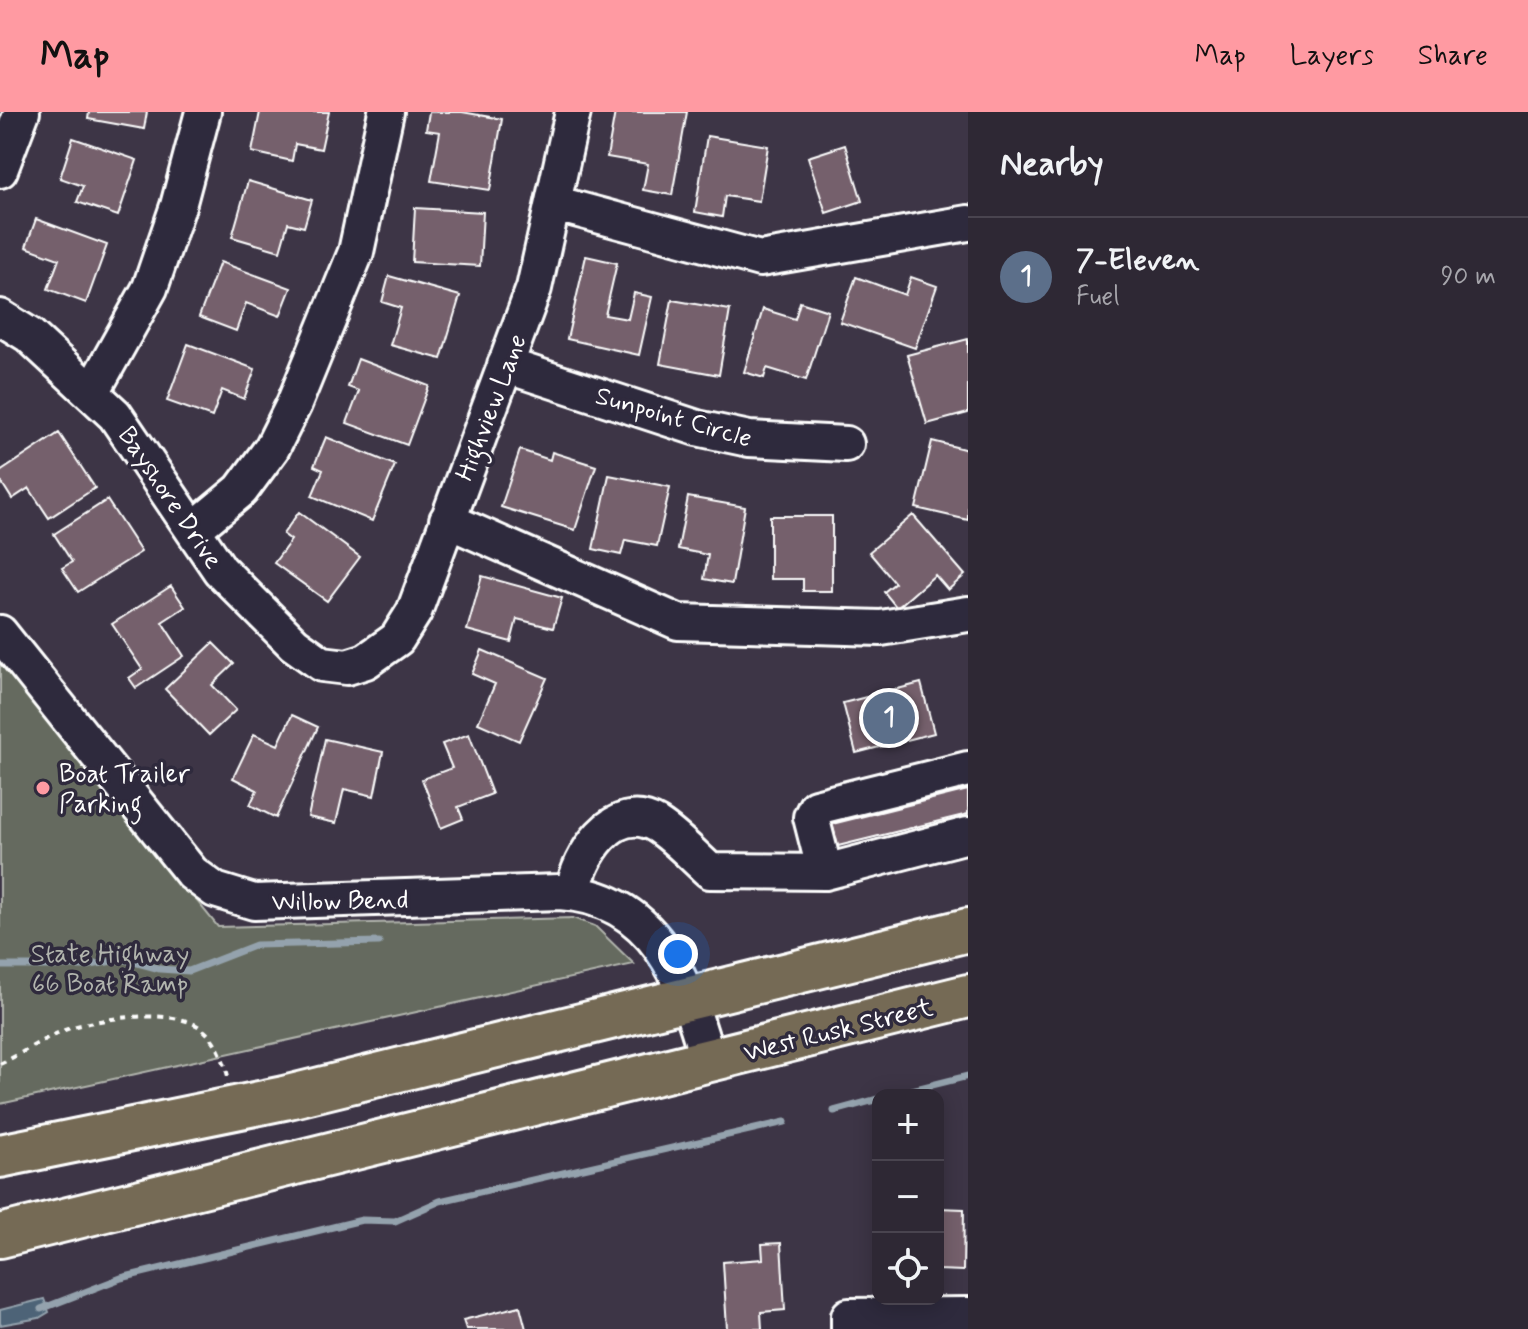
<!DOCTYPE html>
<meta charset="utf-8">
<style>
:root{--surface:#2e2834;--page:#3a3440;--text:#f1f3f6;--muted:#a7a6ac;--line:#49444f;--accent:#ff9aa2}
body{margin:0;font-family:Mynerve,sans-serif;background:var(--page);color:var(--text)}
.controls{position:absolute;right:24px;bottom:24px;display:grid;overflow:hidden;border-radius:16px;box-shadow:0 4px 20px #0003}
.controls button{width:72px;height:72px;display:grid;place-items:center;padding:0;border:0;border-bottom:2px solid var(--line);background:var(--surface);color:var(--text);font:40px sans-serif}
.you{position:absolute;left:678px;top:842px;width:28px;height:28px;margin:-20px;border:6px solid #fff;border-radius:50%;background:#1a73e8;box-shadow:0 0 0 12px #1a73e833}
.badge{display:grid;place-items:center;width:52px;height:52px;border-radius:50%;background:var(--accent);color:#fff;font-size:26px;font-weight:700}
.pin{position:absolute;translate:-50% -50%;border:4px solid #fff;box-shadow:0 2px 8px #0006}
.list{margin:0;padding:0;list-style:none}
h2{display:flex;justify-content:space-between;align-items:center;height:104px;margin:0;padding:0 32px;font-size:34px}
h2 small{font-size:26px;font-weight:400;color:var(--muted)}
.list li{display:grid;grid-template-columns:52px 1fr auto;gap:24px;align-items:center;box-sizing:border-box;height:120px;padding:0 32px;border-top:2px solid var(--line)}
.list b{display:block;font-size:30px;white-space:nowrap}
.list p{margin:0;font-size:26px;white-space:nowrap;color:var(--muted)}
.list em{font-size:26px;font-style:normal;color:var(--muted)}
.icon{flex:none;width:44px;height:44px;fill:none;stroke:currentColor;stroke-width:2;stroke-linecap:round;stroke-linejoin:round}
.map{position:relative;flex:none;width:968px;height:1217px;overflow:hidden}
header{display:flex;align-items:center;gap:48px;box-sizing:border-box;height:112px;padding:0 40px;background:var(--accent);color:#111}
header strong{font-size:38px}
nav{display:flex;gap:44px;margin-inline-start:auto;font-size:28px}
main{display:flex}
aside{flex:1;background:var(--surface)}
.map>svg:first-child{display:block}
.green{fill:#656b5e;stroke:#b2b5ae;stroke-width:2}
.water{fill:#4d6477;stroke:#94a2ad;stroke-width:2}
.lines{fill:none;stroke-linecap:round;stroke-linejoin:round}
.stream{stroke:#94a2ad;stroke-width:7}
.building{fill:#75616c;stroke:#fff;stroke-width:2}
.minor-casing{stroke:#fff;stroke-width:40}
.major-casing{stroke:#fff;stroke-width:48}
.path{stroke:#fff;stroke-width:4;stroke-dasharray:6 6;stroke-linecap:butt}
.minor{stroke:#2f2a3d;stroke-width:34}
.major{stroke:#756a55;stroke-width:42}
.poi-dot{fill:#ff9aa2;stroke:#2f2a3d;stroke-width:3}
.labels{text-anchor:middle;stroke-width:7;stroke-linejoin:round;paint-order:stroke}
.street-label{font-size:26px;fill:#fff;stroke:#2f2a3d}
.poi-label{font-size:26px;fill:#fff;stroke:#2f2a3d;text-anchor:start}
.park-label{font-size:26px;fill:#b2b5ae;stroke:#2f2a3d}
</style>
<header>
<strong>Map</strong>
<nav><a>Map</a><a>Layers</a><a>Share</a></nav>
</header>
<main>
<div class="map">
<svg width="968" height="1217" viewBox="0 0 968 1217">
<rect width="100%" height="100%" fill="#3d3546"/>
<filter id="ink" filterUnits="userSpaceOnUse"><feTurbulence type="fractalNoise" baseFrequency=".0125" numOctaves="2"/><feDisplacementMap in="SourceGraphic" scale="16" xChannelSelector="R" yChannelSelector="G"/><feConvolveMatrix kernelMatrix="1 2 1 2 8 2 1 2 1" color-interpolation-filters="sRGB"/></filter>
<g filter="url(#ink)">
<!-- green -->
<path class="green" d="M 0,545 L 218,815 L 573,806 L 595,814 L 634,852 L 0,992 Z"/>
<!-- water -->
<path class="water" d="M 44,1187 L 49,1200 L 39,1206 L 0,1213 L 0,1198 Z"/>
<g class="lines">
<!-- stream -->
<path class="stream" d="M 0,854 L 86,854 L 123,847 L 160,857 L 189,859 L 256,833 L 379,830
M 892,983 L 968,964
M 834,999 L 878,987
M 41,1197 L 121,1166 L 362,1108 L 395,1109 L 440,1089 L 785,1010"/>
</g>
<!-- building -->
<path class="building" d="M 89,0 L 147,0 L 144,17 L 88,7 Z
M 260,0 L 329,0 L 321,37 L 295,32 L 292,49 L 252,40 Z
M 429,0 L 462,0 L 502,7 L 490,78 L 431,69 L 440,20 L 426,18 Z
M 615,0 L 687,0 L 672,83 L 643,78 L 648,52 L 607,45 Z
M 707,24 L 768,34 L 759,89 L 725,84 L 722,105 L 695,100 Z
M 73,26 L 137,48 L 118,104 L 77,90 L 83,74 L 60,66 Z
M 845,33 L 862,89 L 826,101 L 808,45 Z
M 248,69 L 312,88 L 304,115 L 288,111 L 280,139 L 232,125 Z
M 415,96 L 483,100 L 480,154 L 412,150 Z
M 36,107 L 107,133 L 86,191 L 48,177 L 59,147 L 26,135 Z
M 586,144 L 617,151 L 605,203 L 628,207 L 634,181 L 652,185 L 639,243 L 567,227 Z
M 220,150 L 291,176 L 280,204 L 246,191 L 236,219 L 199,205 Z
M 389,164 L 460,184 L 441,247 L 390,233 L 401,196 L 382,190 Z
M 856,165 L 905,183 L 911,165 L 937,174 L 915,236 L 840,210 Z
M 672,188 L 730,198 L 719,263 L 660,252 Z
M 800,190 L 828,199 L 806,268 L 767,256 L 764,266 L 744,260 L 763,197 L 795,207 Z
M 968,227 L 968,301 L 927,312 L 907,243 Z
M 188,232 L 255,257 L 244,287 L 222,278 L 212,305 L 167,289 Z
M 358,247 L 429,274 L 407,333 L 347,311 L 359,279 L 348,275 Z
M 59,321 L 95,376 L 49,406 L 29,376 L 12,387 L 0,368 L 0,360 Z
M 326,325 L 395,353 L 372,409 L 312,384 L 323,358 L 314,354 Z
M 932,329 L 968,338 L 968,408 L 916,396 Z
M 520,338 L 550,348 L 552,340 L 596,354 L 575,418 L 501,395 Z
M 609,363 L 670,375 L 657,434 L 625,428 L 621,443 L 593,437 Z
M 688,385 L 745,395 L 732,472 L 704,467 L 708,443 L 678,437 Z
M 107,388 L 141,440 L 78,480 L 62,456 L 72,450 L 54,422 Z
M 299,400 L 360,445 L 327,489 L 274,451 L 291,428 L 283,422 Z
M 913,403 L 965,463 L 948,478 L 935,463 L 897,496 L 884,480 L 895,471 L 869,440 Z
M 770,404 L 832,404 L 832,479 L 803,479 L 803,467 L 770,467 Z
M 482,464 L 562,486 L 553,516 L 517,507 L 511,530 L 467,518 Z
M 171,474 L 185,495 L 162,510 L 184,544 L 136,576 L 129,566 L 142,557 L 112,512 Z
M 213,531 L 234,552 L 212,573 L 236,598 L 209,623 L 165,577 Z
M 482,538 L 547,566 L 519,629 L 478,611 L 495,572 L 472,562 Z
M 921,571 L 934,621 L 856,641 L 843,591 Z
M 292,603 L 318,615 L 276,706 L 250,693 L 257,678 L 233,666 L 254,622 L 278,633 Z
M 469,622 L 492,682 L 458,695 L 463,707 L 441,716 L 422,667 L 452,656 L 442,632 Z
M 325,627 L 383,640 L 374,684 L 344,677 L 336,711 L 308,705 Z
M 968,678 L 968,702 L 838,734 L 832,712 Z
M 938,1096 L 964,1097 L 963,1159 L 938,1158 Z
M 781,1131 L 785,1198 L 761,1200 L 762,1217 L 727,1217 L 723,1150 L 763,1147 L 762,1132 Z
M 520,1194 L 526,1217 L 466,1217 L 463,1208 Z"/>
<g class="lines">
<defs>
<path id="minor" d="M 0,58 L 22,0
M 553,91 L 760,147 L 968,111
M 0,205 L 29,223 L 115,303 L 220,458 L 294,532 L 322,552 L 347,555 L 366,549 L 397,527 L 414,500 L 534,176 L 573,0
M 505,253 L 697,316 L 749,327 L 846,332
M 92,280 L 150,176 L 178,94 L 203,0
M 447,408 L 678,510 L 881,516 L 968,502
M 194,417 L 241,378 L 272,336 L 294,292 L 356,140 L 386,0
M 0,521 L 192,761 L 215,778 L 254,790 L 559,780 C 656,785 686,870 708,949
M 825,760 L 811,705 L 816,695 L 968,657
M 573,780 C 579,745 613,687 657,713 C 676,725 693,744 710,759 L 825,760 L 968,723
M 849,1217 L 849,1204 L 968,1203"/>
<path id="major" d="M 0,1044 L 284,986 L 968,818
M 0,1124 L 968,884"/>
</defs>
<!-- minor casing -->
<use href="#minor" class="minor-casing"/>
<!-- major casing -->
<use href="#major" class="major-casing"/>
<!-- path -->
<path class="path" d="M 0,952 C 23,941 48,923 73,915 C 104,906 174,896 201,916 C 217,928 223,946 228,964"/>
<!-- minor -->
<use href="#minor" class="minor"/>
<!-- major -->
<use href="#major" class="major"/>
</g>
</g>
<!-- markers -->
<circle class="poi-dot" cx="43" cy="676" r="8"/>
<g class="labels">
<!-- street labels -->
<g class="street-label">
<text transform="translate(490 295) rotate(-69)" y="9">Highview Lane</text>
<text transform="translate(674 304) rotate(16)" y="9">Sunpoint Circle</text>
<text transform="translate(171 385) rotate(56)" y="9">Bayshore Drive</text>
<text transform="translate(340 788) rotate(-1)" y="9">Willow Bend</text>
<text transform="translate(838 917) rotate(-14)" y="9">West Rusk Street</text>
</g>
<!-- poi labels -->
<g class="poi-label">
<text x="59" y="670">Boat Trailer<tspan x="59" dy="30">Parking</tspan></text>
</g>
<!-- park labels -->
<g class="park-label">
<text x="110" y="850">State Highway<tspan x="110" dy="30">66 Boat Ramp</tspan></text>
</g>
</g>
</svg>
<div class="controls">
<button>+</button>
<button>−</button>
<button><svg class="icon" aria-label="locate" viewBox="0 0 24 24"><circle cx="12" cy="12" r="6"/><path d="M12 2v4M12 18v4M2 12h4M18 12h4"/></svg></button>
</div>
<div class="you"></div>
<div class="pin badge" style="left:889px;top:606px;background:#5c6f8a">1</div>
</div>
<aside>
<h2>Nearby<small></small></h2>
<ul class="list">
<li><span class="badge" style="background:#5c6f8a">1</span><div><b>7-Eleven</b><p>Fuel</p></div><em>90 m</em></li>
</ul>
</aside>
</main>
